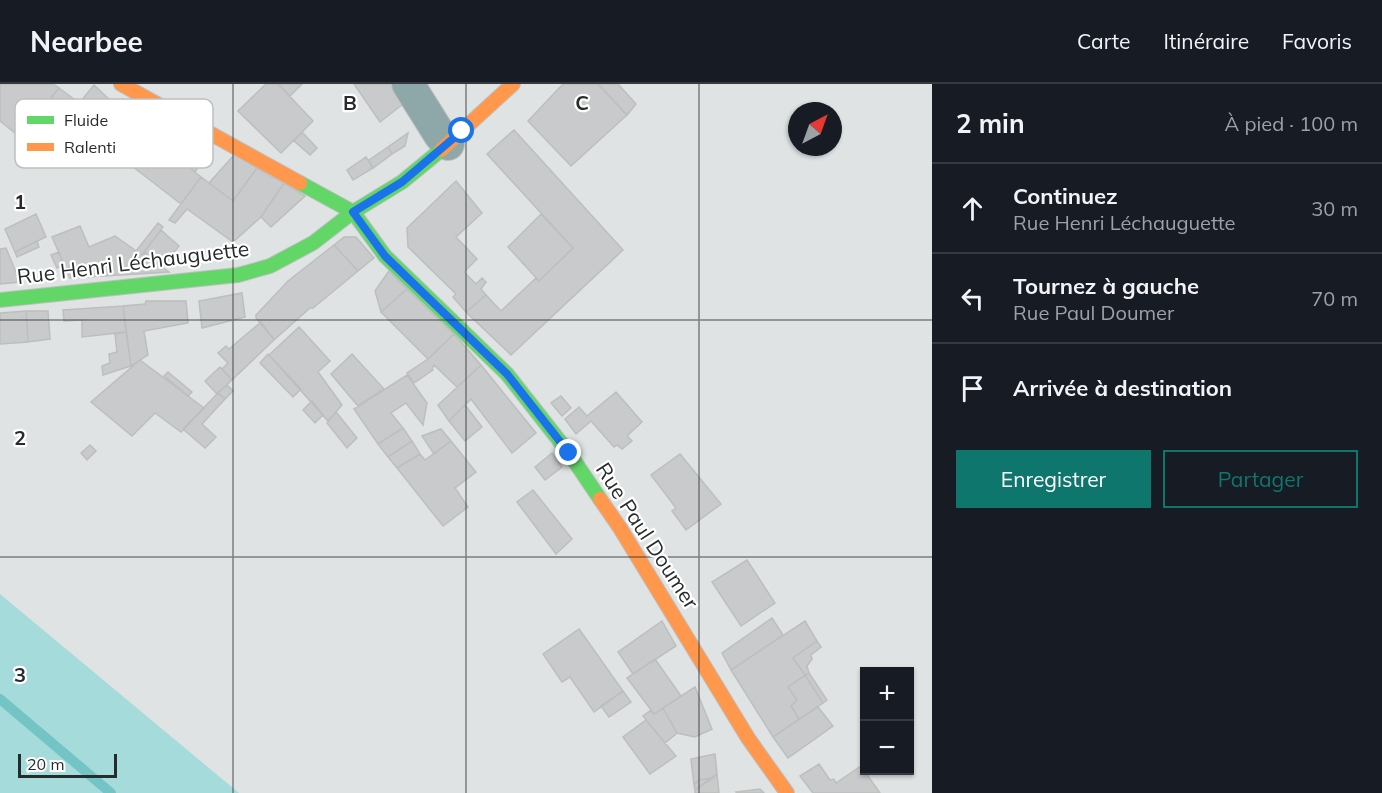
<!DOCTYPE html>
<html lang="fr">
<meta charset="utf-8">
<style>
:root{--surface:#171b24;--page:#242831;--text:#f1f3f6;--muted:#9ea1a6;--line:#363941;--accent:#0f766e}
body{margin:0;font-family:Mulish,sans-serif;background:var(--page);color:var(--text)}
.controls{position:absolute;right:18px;bottom:18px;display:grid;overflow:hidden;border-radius:0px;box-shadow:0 2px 4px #0004}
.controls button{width:54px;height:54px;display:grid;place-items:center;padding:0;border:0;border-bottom:2px solid var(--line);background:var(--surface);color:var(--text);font:30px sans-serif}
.compass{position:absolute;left:788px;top:18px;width:54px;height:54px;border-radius:50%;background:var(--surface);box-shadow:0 2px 4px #0004;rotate:41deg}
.scale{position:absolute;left:18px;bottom:15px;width:99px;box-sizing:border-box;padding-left:6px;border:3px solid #282b2b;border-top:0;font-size:16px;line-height:21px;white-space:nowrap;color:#282b2b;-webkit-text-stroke:4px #fff;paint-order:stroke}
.stop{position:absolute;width:18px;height:18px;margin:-14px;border:4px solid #1a73e8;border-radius:50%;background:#fff}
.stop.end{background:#1a73e8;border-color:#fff;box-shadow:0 2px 6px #0008}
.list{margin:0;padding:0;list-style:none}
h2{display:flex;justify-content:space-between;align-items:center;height:78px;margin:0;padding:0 24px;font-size:26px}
h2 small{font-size:20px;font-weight:400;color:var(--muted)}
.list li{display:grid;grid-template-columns:39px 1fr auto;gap:18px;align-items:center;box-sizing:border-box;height:90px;padding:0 24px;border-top:2px solid var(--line)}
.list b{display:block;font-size:22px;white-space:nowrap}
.list p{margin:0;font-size:20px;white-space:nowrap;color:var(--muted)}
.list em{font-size:20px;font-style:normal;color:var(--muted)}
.actions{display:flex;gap:12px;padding:18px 24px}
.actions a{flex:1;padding:14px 0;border:2px solid var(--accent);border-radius:0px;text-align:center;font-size:21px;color:var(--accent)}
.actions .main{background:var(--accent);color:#fff}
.icon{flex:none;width:33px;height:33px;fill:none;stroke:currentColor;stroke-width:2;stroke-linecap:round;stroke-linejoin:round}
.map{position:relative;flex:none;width:932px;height:709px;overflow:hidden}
header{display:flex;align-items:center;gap:36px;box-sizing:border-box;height:84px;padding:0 30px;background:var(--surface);border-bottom:2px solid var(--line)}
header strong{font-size:28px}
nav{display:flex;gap:33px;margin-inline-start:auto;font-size:21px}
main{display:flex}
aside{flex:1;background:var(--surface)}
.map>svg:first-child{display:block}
.green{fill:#a6dbdc}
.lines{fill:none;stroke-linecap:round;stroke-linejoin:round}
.stream{stroke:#74c4c6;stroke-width:10}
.building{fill:#c9cacb;stroke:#bdbebe;stroke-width:1.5}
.street-casing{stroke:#bfc1c1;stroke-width:34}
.fast-casing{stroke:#bfc1c1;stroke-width:16}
.slow-casing{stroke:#bfc1c1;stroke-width:16}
.street{stroke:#8ea8a9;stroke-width:32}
.fast{stroke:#63d668;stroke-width:14}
.slow{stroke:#ff974d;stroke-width:14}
.route{stroke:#1a73e8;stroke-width:8}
.grid{fill:none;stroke:#282b2b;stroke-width:1.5;stroke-opacity:0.55}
.labels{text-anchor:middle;stroke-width:4.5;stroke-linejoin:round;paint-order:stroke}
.street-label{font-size:21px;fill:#282b2b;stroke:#fff}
.key{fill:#fff;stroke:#bebfbf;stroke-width:1.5}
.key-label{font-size:16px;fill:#282b2b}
.grid-label{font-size:20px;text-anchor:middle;font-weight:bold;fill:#282b2b;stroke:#fff;stroke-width:4.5;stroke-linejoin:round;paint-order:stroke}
</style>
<header>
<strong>Nearbee</strong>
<nav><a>Carte</a><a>Itinéraire</a><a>Favoris</a></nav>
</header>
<main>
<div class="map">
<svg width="932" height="709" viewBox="0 0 932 709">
<rect width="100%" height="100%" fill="#dfe3e3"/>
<!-- green -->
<path class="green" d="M 0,510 L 239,709 L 0,709 Z"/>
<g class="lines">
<!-- stream -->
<path class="stream" d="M 0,615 L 111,709"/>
</g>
<!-- building -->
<path class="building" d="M 0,0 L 53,0 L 59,4 L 20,53 L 0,37 Z
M 266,0 L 278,0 L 313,37 L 281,69 L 238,27 Z
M 278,0 L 302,0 L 290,12 Z
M 354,0 L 391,0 L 403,20 L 380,38 Z
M 563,0 L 598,0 L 627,31 L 571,82 L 528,37 Z
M 598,0 L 618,0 L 636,20 L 627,31 Z
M 94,1 L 114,20 L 89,49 L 69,32 Z
M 59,4 L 79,19 L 59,44 L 39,28 Z
M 131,34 L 201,93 L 181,120 L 106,62 Z
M 514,46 L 623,166 L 511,271 L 466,228 L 486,211 L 501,227 L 536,194 L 539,197 L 573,164 L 487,70 Z
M 302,48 L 317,64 L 310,71 L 294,57 Z
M 408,49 L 405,62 L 392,70 L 388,63 Z
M 388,63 L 392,70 L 373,84 L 369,76 Z
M 235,70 L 257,84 L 233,117 L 209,99 Z
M 188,73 L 199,82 L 195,88 L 182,78 Z
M 366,73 L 373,84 L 353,96 L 347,86 Z
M 257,84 L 284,99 L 261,133 L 233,158 L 187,125 L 175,139 L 169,136 L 201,93 L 233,117 Z
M 456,97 L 482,129 L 456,153 L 477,175 L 464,188 L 476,200 L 482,194 L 486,198 L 481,205 L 486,211 L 466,228 L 453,213 L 456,210 L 408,163 L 407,144 Z
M 284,99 L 305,112 L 271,143 L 261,133 Z
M 36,130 L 46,153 L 15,168 L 5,145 Z
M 541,130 L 573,164 L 539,197 L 508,163 Z
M 158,139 L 163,143 L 142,171 L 136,167 Z
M 80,142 L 89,163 L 115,152 L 142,171 L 144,168 L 169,188 L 70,194 L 52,153 Z
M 161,146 L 179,162 L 162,183 L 144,168 Z
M 344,153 L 356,153 L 374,174 L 358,187 L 334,161 Z
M 37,157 L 39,163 L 17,173 L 15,168 Z
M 334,161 L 358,187 L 313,224 L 310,224 L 274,256 L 256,234 L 256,231 L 288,197 Z
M 6,164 L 20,198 L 0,200 L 0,165 Z
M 59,168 L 64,181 L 57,184 L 51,171 Z
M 389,187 L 407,205 L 381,228 L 375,207 Z
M 407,205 L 454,250 L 428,275 L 381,228 Z
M 242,209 L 245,233 L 202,244 L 199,217 Z
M 146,217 L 186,217 L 188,239 L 144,247 L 148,271 L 131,282 L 123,222 L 145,220 Z
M 123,222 L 126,248 L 82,253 L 82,236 L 64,237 L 63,226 Z
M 26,227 L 28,258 L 0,260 L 0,229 Z
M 26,227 L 48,227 L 50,255 L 28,258 Z
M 261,238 L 274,256 L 232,296 L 222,285 L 228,279 L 218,269 L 226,262 L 229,265 Z
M 299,243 L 330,277 L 318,288 L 342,321 L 328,337 L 269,271 Z
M 126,248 L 131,282 L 103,291 L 102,282 L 110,279 L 109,270 L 117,268 L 115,250 Z
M 454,250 L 481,281 L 457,303 L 434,281 L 432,285 L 433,286 L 414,299 L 407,289 L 428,275 Z
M 268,270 L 301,305 L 293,313 L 260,279 Z
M 352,270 L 384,305 L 358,322 L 331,290 Z
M 140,276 L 204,324 L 181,348 L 155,329 L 132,352 L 91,318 Z
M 481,281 L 536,349 L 512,369 L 471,315 L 449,337 L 438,321 Z
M 220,283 L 232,296 L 217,310 L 205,297 Z
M 168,288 L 192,308 L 188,312 L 164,292 Z
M 407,291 L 427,319 L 423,341 L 406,319 L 391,329 L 403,344 L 378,360 L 354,325 Z
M 227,301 L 233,307 L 225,315 L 218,309 Z
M 616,308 L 642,338 L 628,351 L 628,353 L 632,357 L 622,365 L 617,361 L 614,363 L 591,337 L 576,350 L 565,335 L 579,323 L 587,332 Z
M 218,309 L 225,315 L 202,340 L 216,353 L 205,364 L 183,345 Z
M 561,312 L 571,324 L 562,332 L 551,319 Z
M 312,317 L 323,331 L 315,339 L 303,326 Z
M 465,321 L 482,343 L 465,357 L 449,337 Z
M 336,328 L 357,354 L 347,364 L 327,339 Z
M 403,344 L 412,357 L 388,373 L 378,360 Z
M 441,345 L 451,357 L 434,370 L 422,352 Z
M 412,357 L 420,370 L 397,384 L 388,373 Z
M 451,357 L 476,388 L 455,404 L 468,423 L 443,442 L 397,384 L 420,370 L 425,376 Z
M 90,361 L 96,367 L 87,376 L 81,369 Z
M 552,369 L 562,383 L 545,396 L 535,383 Z
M 680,370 L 721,420 L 686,446 L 672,427 L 676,424 L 651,391 Z
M 533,406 L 572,455 L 556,470 L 517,418 Z
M 747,476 L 775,519 L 741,542 L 712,498 Z
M 772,534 L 783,551 L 731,586 L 722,569 Z
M 662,537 L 676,562 L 633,590 L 618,568 Z
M 805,537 L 817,557 L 793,574 L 805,591 L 788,603 L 797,616 L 791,622 L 799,635 L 773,653 L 731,586 Z
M 579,545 L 623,607 L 594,628 L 570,593 L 562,598 L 543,570 Z
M 817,557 L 821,563 L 811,571 L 812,575 L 807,582 L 809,589 L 805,591 L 793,574 Z
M 655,575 L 681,612 L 654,630 L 627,594 Z
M 809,589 L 827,616 L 823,619 L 805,591 Z
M 805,591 L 823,619 L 799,635 L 791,622 L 797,616 L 788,603 Z
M 695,603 L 712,645 L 695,653 L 677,649 L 663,624 Z
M 623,607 L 631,618 L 609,633 L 601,622 Z
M 818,623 L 833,642 L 788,674 L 773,653 Z
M 663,624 L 677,649 L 665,659 L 643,632 L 650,627 L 654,630 Z
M 646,636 L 676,672 L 650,690 L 623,653 Z
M 715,670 L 717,690 L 713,694 L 699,696 L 694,701 L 691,675 Z
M 819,680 L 830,696 L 834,695 L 836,699 L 861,682 L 880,709 L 813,709 L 800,692 Z
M 717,690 L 719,709 L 695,709 L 695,706 Z
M 713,694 L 695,706 L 694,701 L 699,696 Z
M 760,705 L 764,709 L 737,709 L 736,708 Z"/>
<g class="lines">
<defs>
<path id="street" d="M 408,0 L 440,51 L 448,60"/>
<path id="fast" d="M 300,99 L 353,128 L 385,172 L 507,290 L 569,369 L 600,415
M 0,216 L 238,191 L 270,182 L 313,159 L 353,128 L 402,98 L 441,66"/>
<path id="slow" d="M 121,0 L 300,99
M 441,66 L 513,0
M 600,415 L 620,444 L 748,654 L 787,709"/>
</defs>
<!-- street casing -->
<use href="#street" class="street-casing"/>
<!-- fast casing -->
<use href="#fast" class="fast-casing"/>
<!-- slow casing -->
<use href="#slow" class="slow-casing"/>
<!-- street -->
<use href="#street" class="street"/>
<!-- fast -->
<use href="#fast" class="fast"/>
<!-- slow -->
<use href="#slow" class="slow"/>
</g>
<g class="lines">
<!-- route -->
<path class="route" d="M 462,47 L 402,98 L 353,128 L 385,172 L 507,290 L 569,369"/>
</g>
<!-- grid -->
<path class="grid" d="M 233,0 L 233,709M 466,0 L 466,709M 699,0 L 699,709M 0,236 L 932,236M 0,473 L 932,473"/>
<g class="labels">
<!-- street labels -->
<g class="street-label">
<text transform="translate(133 179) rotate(-7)" y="7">Rue Henri Léchauguette</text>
<text transform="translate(647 452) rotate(57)" y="7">Rue Paul Doumer</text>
</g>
</g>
<!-- legend -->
<rect x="15" y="15" width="198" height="69" rx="9" class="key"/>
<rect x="27" y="32" width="27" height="8" fill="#63d668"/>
<rect x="27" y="59" width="27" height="8" fill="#ff974d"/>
<g class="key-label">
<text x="64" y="42">Fluide</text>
<text x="64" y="69">Ralenti</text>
</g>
<g class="grid-label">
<text x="350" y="26">B</text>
<text x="582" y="26">C</text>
<text x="20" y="125">1</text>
<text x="20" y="361">2</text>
<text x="20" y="598">3</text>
</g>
</svg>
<div class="controls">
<button>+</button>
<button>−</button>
</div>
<svg class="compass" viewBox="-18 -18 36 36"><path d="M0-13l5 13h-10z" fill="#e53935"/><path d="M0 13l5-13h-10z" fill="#9ea1a6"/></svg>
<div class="scale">20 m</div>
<div class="stop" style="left:462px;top:47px"></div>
<div class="stop end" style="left:569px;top:369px"></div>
</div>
<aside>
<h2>2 min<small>À pied · 100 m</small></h2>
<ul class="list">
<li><svg class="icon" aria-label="ahead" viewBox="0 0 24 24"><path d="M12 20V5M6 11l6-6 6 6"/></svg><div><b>Continuez</b><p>Rue Henri Léchauguette</p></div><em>30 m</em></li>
<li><svg class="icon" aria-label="left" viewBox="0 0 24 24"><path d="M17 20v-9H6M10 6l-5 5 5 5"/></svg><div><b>Tournez à gauche</b><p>Rue Paul Doumer</p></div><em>70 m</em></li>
<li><svg class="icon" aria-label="arrive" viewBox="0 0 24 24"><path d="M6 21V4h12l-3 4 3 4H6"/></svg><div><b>Arrivée à destination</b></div></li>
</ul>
<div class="actions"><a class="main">Enregistrer</a><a>Partager</a></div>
</aside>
</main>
